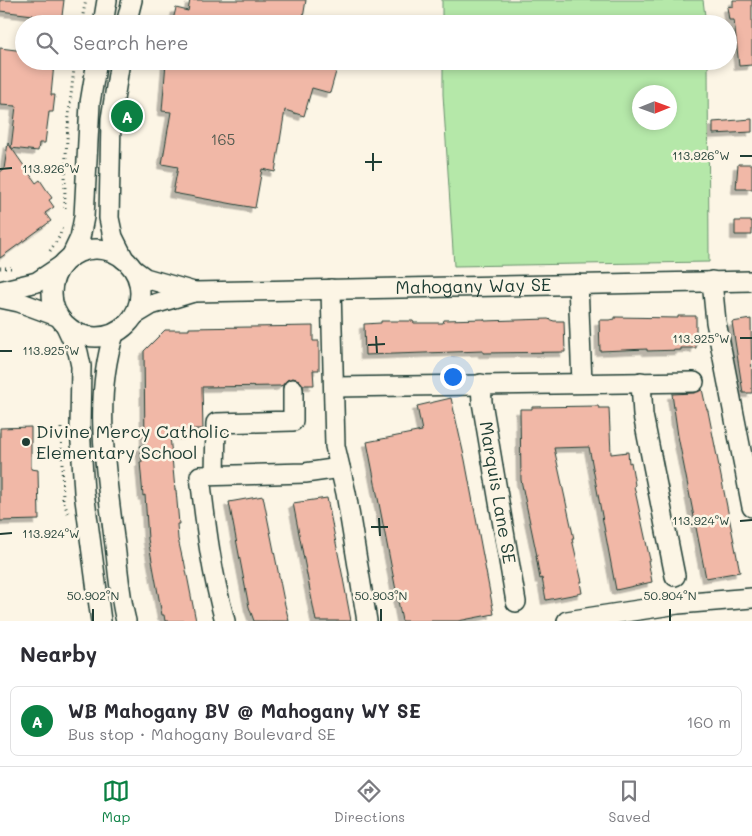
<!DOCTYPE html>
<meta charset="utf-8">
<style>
:root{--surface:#fff;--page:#f7f7f7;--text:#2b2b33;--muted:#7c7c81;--line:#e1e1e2;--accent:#0b8043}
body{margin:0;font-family:Mali,sans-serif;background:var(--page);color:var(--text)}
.compass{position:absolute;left:632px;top:85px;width:45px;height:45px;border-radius:50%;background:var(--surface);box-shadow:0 2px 8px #0003;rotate:89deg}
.you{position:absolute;left:452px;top:376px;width:18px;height:18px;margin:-12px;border:4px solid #fff;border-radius:50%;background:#1a73e8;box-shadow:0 0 0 8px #1a73e833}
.badge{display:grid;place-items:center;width:32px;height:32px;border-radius:50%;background:var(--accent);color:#fff;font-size:16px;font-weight:700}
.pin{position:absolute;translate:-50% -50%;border:2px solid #fff;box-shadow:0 1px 5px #0006}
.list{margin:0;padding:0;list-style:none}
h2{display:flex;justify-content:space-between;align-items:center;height:65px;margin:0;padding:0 20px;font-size:21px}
h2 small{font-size:16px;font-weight:400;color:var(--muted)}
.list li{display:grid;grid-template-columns:32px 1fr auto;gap:15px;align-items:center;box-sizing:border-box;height:70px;margin:0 10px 10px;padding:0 10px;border:1px solid var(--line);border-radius:8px}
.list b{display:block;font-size:19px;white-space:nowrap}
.list p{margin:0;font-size:16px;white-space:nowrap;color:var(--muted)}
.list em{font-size:16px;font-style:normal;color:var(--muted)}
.icon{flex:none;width:28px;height:28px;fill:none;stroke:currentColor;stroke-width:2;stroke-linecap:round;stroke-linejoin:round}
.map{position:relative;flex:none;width:752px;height:621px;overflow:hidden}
.search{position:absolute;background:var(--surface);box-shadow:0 2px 8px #0003;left:15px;right:15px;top:15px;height:55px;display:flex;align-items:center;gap:12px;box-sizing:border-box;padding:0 18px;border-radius:28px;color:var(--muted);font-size:19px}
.sheet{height:145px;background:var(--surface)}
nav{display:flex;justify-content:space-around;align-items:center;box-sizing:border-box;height:70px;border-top:1px solid var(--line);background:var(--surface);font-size:14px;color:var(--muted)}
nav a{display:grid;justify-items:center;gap:2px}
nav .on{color:var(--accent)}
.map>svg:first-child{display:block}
.green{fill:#b5e8a9;stroke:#6a926e;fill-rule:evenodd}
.building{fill:#f1b8a7;stroke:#1f3d34;filter:url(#shadow)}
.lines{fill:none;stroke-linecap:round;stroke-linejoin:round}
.minor-casing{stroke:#1f3d34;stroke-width:22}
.path{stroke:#1f3d34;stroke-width:3;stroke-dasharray:1 4;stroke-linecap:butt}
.minor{stroke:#fcf5e5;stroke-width:19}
.ticks{fill:none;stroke:#1f3d34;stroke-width:2}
.poi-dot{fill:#1f3d34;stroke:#fcf5e5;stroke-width:2}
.labels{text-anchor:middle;stroke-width:5;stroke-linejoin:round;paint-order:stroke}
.number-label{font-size:15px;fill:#545c51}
.street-label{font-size:18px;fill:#1f3d34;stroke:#fcf5e5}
.poi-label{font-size:18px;fill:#1f3d34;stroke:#fcf5e5;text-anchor:start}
.ticks-label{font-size:12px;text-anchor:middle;fill:#1f3d34;stroke:#fcf5e5;stroke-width:5;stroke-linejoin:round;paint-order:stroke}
</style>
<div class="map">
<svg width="752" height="621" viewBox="0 0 752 621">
<defs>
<filter id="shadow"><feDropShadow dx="-4.5" dy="4.5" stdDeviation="0" flood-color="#0004"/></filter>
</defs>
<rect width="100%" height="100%" fill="#fcf5e5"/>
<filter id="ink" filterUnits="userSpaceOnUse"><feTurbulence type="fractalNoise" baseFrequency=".02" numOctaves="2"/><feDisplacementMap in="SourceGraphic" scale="10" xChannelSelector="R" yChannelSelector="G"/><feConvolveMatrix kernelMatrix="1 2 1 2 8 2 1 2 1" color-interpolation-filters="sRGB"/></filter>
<g filter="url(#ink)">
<!-- green -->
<path class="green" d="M 442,0 L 703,0 L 706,24 L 442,24 Z
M 443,61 L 708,61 L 709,262 L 454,266 L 443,94 ZM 670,92 L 670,122 L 640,122 L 640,92 Z"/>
<!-- building -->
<path class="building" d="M 0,0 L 64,0 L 61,24 L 32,24 L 33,15 L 0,11 Z
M 190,0 L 306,0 L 302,24 L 172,24 L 176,8 L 188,11 Z
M 733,0 L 752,0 L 752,65 L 739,66 L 734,20 L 729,20 L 727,7 L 733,6 Z
M 0,48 L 24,51 L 24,61 L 50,61 L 49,63 L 54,64 L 51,95 L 55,95 L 53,112 L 49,112 L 45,143 L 39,143 L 38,151 L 11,148 L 16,106 L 0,105 Z
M 179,61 L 339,61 L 330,93 L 312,88 L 304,116 L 285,110 L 275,172 L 262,169 L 255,208 L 173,193 L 178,167 L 162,164 L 171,112 L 162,111 L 166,62 L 179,63 Z
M 752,119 L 752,132 L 713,134 L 713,122 Z
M 8,143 L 36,183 L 40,180 L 52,198 L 49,200 L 54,207 L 45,213 L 51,221 L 0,258 L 0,172 L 4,169 Z
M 738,164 L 752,164 L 752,189 L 736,189 Z
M 735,221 L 752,221 L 752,235 L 735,235 Z
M 678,316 L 696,316 L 696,348 L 681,348 L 681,350 L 647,351 L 647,349 L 600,351 L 599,320 L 609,320 L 615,319 L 615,317 L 678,318 Z
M 484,319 L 485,321 L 548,319 L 554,321 L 564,321 L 565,352 L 483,353 L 483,351 L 365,355 L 364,324 L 381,323 L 381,321 L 413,321 L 414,323 L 443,323 L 444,320 Z
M 751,319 L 752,393 L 743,393 L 732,322 Z
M 313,326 L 313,341 L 319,341 L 319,370 L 313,370 L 314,385 L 303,385 L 299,380 L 293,378 L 287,380 L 283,385 L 280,386 L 202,387 L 203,429 L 188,429 L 188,435 L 170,435 L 175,490 L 176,490 L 179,524 L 177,524 L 178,539 L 183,561 L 184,560 L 196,621 L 165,621 L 164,615 L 162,615 L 148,539 L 145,495 L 143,496 L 140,462 L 142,462 L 140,446 L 145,445 L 144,351 L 165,330 L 189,330 L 189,328 Z
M 702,389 L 706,407 L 708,411 L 740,572 L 706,578 L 678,436 L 672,394 L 694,393 Z
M 451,398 L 465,460 L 494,614 L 458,621 L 402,621 L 367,442 L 422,431 L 417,406 Z
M 598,406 L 599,408 L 609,408 L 611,454 L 628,452 L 629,463 L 631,462 L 635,485 L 634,486 L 650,560 L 648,560 L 652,582 L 616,590 L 589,447 L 554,448 L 574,539 L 572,539 L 582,582 L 580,582 L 582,593 L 546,600 L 542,578 L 540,579 L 536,556 L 537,556 L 521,480 L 520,409 L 532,409 L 532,407 Z
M 31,427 L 31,469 L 38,470 L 39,520 L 0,521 L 0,428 Z
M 263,496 L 284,601 L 289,621 L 254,621 L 249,607 L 229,502 Z
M 327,498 L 342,573 L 351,621 L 316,621 L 293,503 Z"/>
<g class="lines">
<defs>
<g id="minor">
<path d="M 103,24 L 107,0"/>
<path d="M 126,24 L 132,0"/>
<path d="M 120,61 L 111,119 L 109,218 L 113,237 L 124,259"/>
<circle cx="96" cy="293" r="44"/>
<path d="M 71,257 L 80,238 L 84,217 L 90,103 L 97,61"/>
<path id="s1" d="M 134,270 L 145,278 L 194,292 L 752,281"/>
<path d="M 712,281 L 716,322 L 752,507"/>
<path d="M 578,284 L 582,383"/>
<path d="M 331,289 L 335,446 L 346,493 L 367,621"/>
<path d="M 0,291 L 37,282 L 61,266"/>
<path d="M 0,298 L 19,302 L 57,316"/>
<path d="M 136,314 L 151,305 L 194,292"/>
<path d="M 66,326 L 78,352 L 81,366 L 80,427 L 84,492 L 101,621"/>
<path d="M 114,334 C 93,399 106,472 114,538 C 118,565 119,594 126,621"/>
<path d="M 641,382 L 643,415 L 675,576"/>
<path id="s2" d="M 481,384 L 482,402 L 516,602"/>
<path d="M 334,387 L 694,382"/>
<path d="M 215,475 L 216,423 L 293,421 L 293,389"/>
<path d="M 225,621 C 211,571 206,527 200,476 L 305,473 L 340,468"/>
<path d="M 567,621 L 678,604 L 752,598"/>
</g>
</defs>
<!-- minor casing -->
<use href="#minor" class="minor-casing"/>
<!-- path -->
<path class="path" d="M 81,24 L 86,0
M 65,208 C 64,158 69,110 75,61
M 50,251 L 60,236 L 62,226
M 0,268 L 14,268
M 61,428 L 63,500 L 68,513"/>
<!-- minor -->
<use href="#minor" class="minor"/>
</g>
</g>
<!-- ticks -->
<path class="ticks" d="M 373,153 L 373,171M 740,156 L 752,156M 365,162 L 382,162M 0,169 L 12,168M 376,336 L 377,353M 740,338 L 752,338M 368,345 L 385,344M 0,351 L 12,351M 379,518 L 380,536M 740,521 L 752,520M 371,527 L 388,527M 0,534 L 12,533M 93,609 L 93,621M 381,609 L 381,621M 670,609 L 670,621"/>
<!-- markers -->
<circle class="poi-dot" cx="26" cy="442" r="5"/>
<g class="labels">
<!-- number labels -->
<g class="number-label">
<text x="223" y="145">165</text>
</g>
<!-- street labels -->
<g class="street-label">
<text dy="6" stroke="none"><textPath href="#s1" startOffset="344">Mahogany Way SE</textPath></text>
<text dy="6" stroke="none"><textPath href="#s2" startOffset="110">Marquis Lane SE</textPath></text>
</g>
<!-- poi labels -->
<g class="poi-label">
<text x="36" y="438">Divine Mercy Catholic<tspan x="36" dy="21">Elementary School</tspan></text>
</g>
</g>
<g class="ticks-label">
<text x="701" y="160">113.926°W</text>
<text x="51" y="173">113.926°W</text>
<text x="701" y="343">113.925°W</text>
<text x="51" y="355">113.925°W</text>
<text x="701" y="525">113.924°W</text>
<text x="51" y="538">113.924°W</text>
<text x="93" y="600">50.902°N</text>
<text x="381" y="600">50.903°N</text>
<text x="670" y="600">50.904°N</text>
</g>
</svg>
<svg class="compass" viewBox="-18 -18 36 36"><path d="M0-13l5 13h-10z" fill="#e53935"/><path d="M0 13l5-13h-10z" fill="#7c7c81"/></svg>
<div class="you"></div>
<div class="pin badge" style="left:127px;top:116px">A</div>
<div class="search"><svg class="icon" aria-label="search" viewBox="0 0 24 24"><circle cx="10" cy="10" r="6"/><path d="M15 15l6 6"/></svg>Search here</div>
</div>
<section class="sheet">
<h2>Nearby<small></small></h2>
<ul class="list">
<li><span class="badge">A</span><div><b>WB Mahogany BV @ Mahogany WY SE</b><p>Bus stop · Mahogany Boulevard SE</p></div><em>160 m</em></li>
</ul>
</section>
<nav>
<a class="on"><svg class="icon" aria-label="map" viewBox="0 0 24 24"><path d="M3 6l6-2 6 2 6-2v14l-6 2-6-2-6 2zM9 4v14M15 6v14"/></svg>Map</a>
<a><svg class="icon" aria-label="directions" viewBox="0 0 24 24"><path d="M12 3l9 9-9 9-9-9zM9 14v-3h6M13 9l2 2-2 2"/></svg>Directions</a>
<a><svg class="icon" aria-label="saved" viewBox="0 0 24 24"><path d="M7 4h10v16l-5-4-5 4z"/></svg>Saved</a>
</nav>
